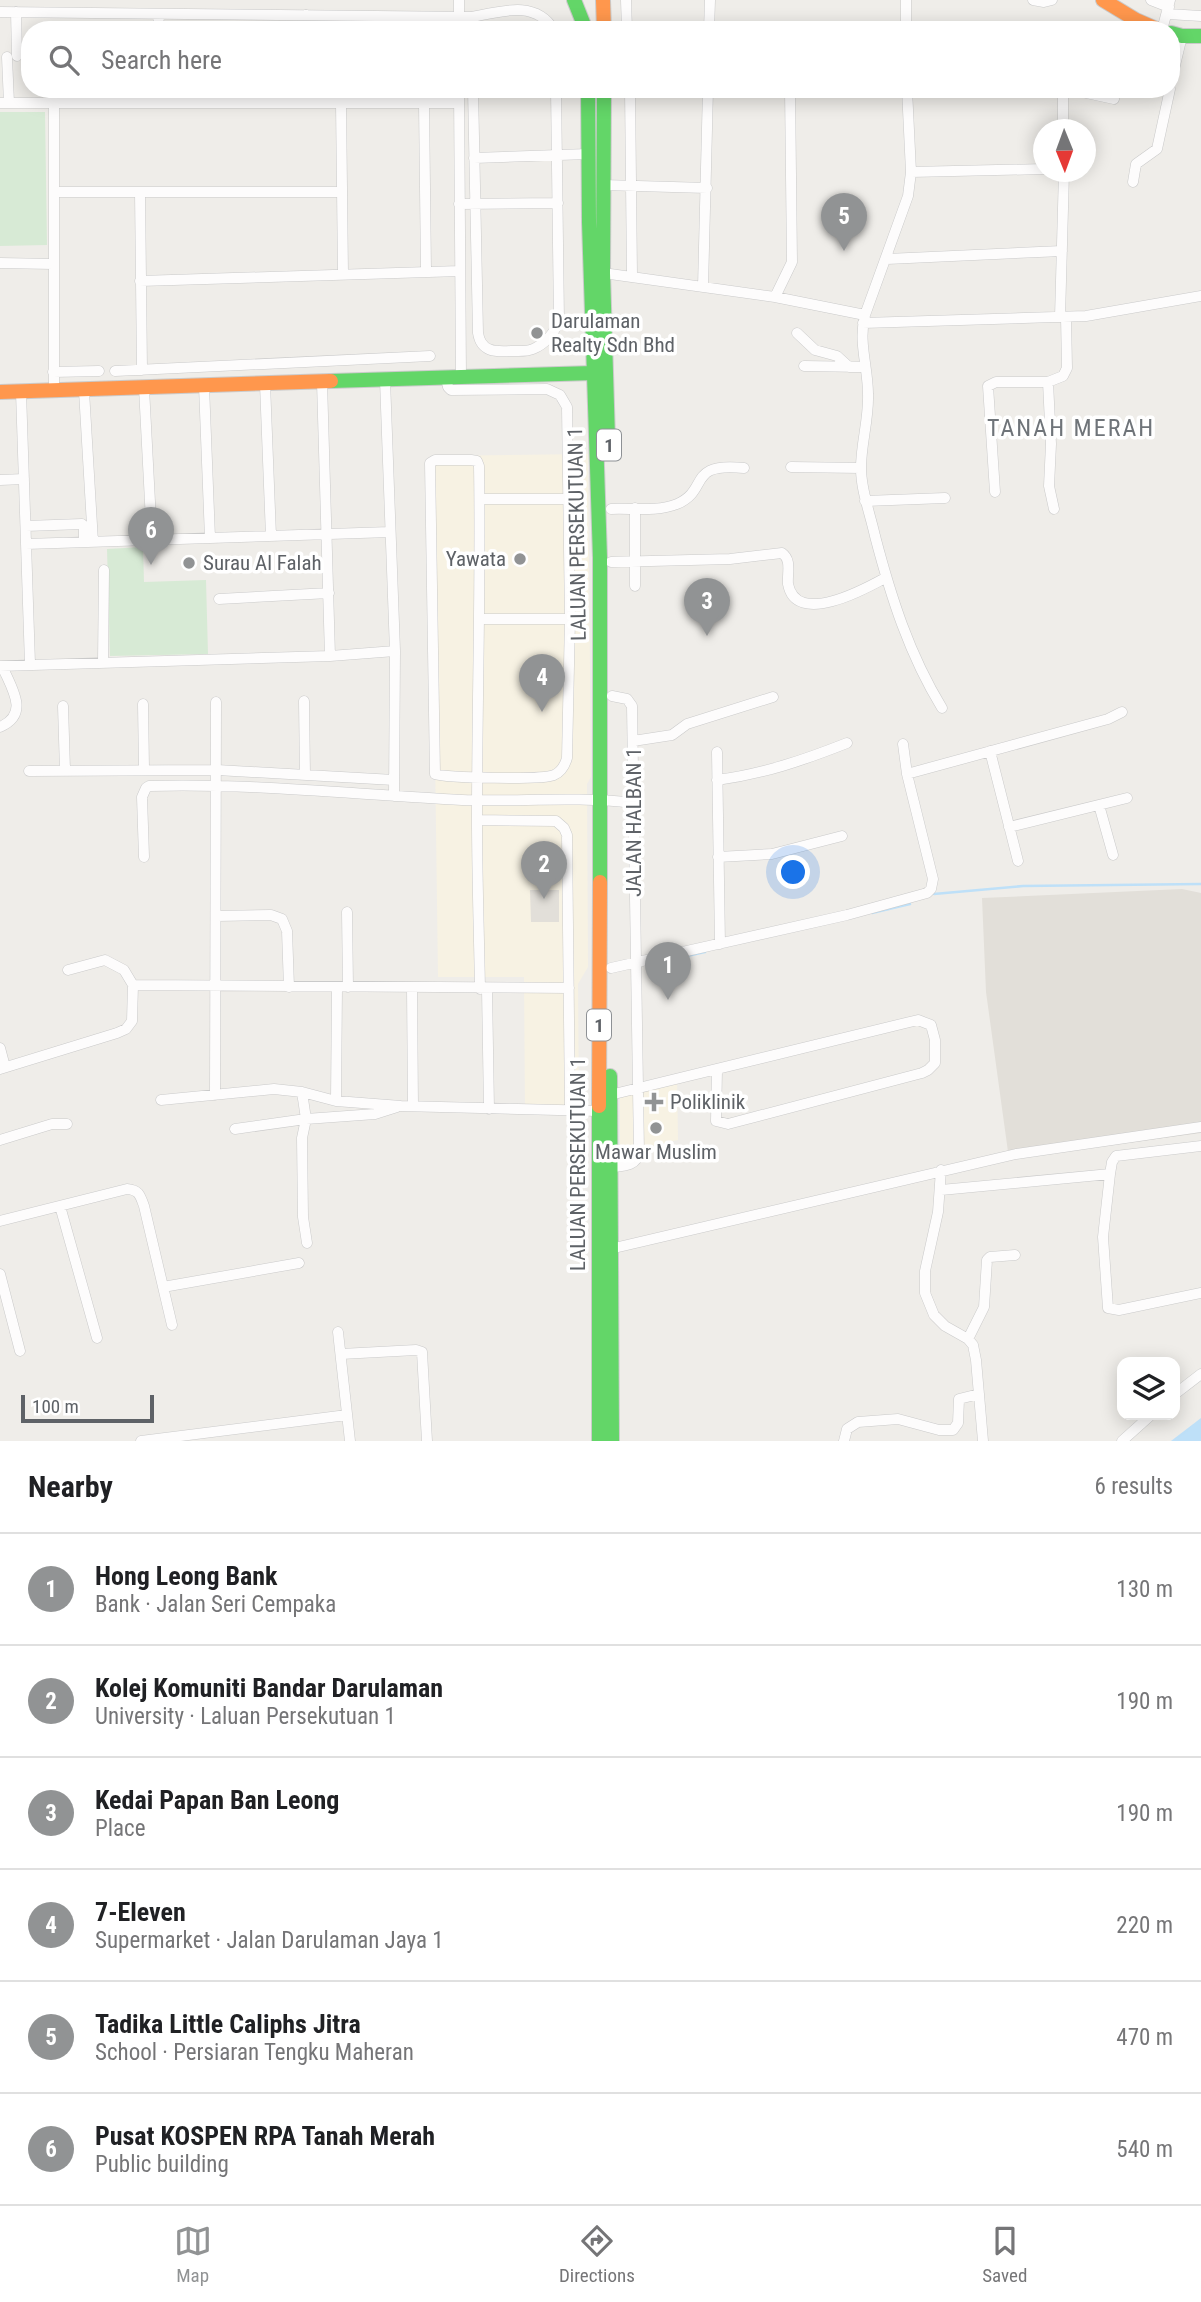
<!DOCTYPE html>
<meta charset="utf-8">
<style>
:root{--surface:#fff;--page:#f6f6f6;--text:#202124;--muted:#757577;--line:#e0e0e0;--accent:#919394}
body{margin:0;font-family:"Roboto Condensed",sans-serif;background:var(--page);color:var(--text)}
.controls{position:absolute;right:21px;bottom:21px;display:grid;overflow:hidden;border-radius:14px;box-shadow:0 4px 18px #0003}
.controls button{width:63px;height:63px;display:grid;place-items:center;padding:0;border:0;border-bottom:2px solid var(--line);background:var(--surface);color:var(--text);font:35px sans-serif}
.compass{position:absolute;left:1033px;top:119px;width:63px;height:63px;border-radius:50%;background:var(--surface);box-shadow:0 4px 18px #0003;rotate:179deg}
.scale{position:absolute;left:21px;bottom:18px;width:133px;box-sizing:border-box;padding-left:7px;border:4px solid #5e6267;border-top:0;font-size:19px;line-height:24px;white-space:nowrap;color:#5e6267;-webkit-text-stroke:5px #fff;paint-order:stroke}
.you{position:absolute;left:794px;top:873px;width:24px;height:24px;margin:-18px;border:5px solid #fff;border-radius:50%;background:#1a73e8;box-shadow:0 0 0 10px #1a73e833}
.badge{display:grid;place-items:center;width:46px;height:46px;border-radius:50%;background:var(--accent);color:#fff;font-size:23px;font-weight:700}
.pin{position:absolute;translate:-50% -58px;filter:drop-shadow(0 2px 4px #0008)}
.pin::after{content:'';position:absolute;top:37px;width:24px;height:21px;background:inherit;clip-path:polygon(0 0,100% 0,50% 100%)}
.list{margin:0;padding:0;list-style:none}
h2{display:flex;justify-content:space-between;align-items:center;height:91px;margin:0;padding:0 28px;font-size:30px}
h2 small{font-size:23px;font-weight:400;color:var(--muted)}
.list li{display:grid;grid-template-columns:46px 1fr auto;gap:21px;align-items:center;box-sizing:border-box;height:112px;padding:0 28px;border-top:2px solid var(--line)}
.list b{display:block;font-size:26px;white-space:nowrap}
.list p{margin:0;font-size:23px;white-space:nowrap;color:var(--muted)}
.list em{font-size:23px;font-style:normal;color:var(--muted)}
.icon{flex:none;width:38px;height:38px;fill:none;stroke:currentColor;stroke-width:2;stroke-linecap:round;stroke-linejoin:round}
.map{position:relative;flex:none;width:1201px;height:1441px;overflow:hidden}
.search{position:absolute;background:var(--surface);box-shadow:0 4px 18px #0003;left:21px;right:21px;top:21px;height:77px;display:flex;align-items:center;gap:18px;box-sizing:border-box;padding:0 24px;border-radius:28px;color:var(--muted);font-size:26px}
.sheet{height:763px;background:var(--surface)}
nav{display:flex;justify-content:space-around;align-items:center;box-sizing:border-box;height:98px;border-top:2px solid var(--line);background:var(--surface);font-size:19px;color:var(--muted)}
nav a{display:grid;justify-items:center;gap:4px}
nav .on{color:var(--accent)}
.map>svg:first-child{display:block}
.commercial{fill:#f7f2e3}
.education{fill:#e2dfd9}
.green{fill:#d7ead5}
.water{fill:#bee0f8}
.lines{fill:none;stroke-linecap:round;stroke-linejoin:round}
.stream{stroke:#bee0f8;stroke-width:2.5}
.street-casing{stroke:#cacaca;stroke-width:11}
.fast-casing{stroke:#cbcbcb;stroke-width:16}
.slow-casing{stroke:#cbcbcb;stroke-width:16}
.street{stroke:#fdfcfc;stroke-width:10}
.fast{stroke:#63d668;stroke-width:14}
.slow{stroke:#ff974d;stroke-width:14}
.poi-dot{fill:#919394;stroke:#fff;stroke-width:2.5}
.labels{text-anchor:middle;stroke-width:7;stroke-linejoin:round;paint-order:stroke}
.shield{fill:#fff;stroke:#8e9195;stroke-width:2}
.shield-label{font-size:19px;font-weight:bold;fill:#5e6267}
.poi-label{font-size:21px;fill:#5e6267;stroke:#fff;text-anchor:start}
.street-label{font-size:21px;fill:#5e6267;stroke:#fff}
.quarter-label{font-size:24px;letter-spacing:2px;fill:#6f7479;stroke:#fff}
</style>
<div class="map">
<svg width="1201" height="1441" viewBox="0 0 1201 1441">
<rect width="100%" height="100%" fill="#efede9"/>
<!-- commercial -->
<path class="commercial" d="M 588,454 L 591,777 L 587,784 L 588,967 L 578,984 L 579,1113 L 525,1113 L 524,977 L 438,977 L 431,456 Z
M 677,1075 L 678,1140 L 620,1153 L 620,1088 Z"/>
<!-- education -->
<path class="education" d="M 1182,889 L 1201,893 L 1201,1133 L 1009,1159 L 986,992 L 982,898 Z
M 530,890 L 559,890 L 559,922 L 531,922 Z"/>
<!-- green -->
<path class="green" d="M 0,112 L 45,112 L 47,245 L 0,246 Z
M 143,547 L 144,582 L 206,580 L 208,654 L 110,656 L 107,549 Z"/>
<!-- water -->
<path class="water" d="M 1201,1418 L 1201,1441 L 1171,1441 Z"/>
<g class="lines">
<!-- stream -->
<path class="stream" d="M 934,894 L 1023,886 L 1201,884
M 872,913 L 910,904
M 651,964 L 705,952"/>
<defs>
<path id="street" d="M 626,0 L 627,30
M 906,0 L 906,30
M 1033,0 L 1044,2 L 1052,0
M 1151,0 L 1169,7
M 0,12 L 472,17 C 502,11 536,0 554,30
M 16,12 L 17,56
M 1168,14 L 1201,16
M 306,15 L 306,30
M 472,17 L 473,30
M 158,30 L 159,14
M 459,30 L 459,0
M 709,30 L 710,0
M 1162,30 L 1170,0
M 7,57 L 9,103
M 1171,82 L 1182,36
M 295,89 L 295,103
M 459,89 L 461,377
M 473,89 L 478,333 C 481,352 495,352 511,351 C 518,351 526,352 533,349 C 545,344 554,333 559,321 L 556,89
M 630,89 L 632,276
M 907,89 L 911,172 L 908,196 L 865,315 C 858,342 868,367 868,394 C 869,419 861,443 861,468 C 861,491 870,513 875,536 C 891,597 909,654 942,708
M 1063,89 L 1063,130
M 1068,89 L 1114,99
M 0,103 L 459,103
M 156,103 L 157,89
M 341,103 L 343,274
M 424,103 L 426,272
M 54,104 L 54,392
M 474,158 L 588,154
M 911,172 L 1044,169
M 1133,182 L 1136,164 L 1157,149 L 1170,89
M 603,185 L 707,188
M 54,192 L 342,192
M 140,192 L 142,370
M 459,204 L 558,203
M 887,259 L 1062,251
M 0,263 L 53,264
M 603,273 L 775,297 L 865,315
M 140,281 L 460,271
M 703,287 L 708,89
M 775,297 L 792,262 L 790,89
M 1060,317 L 1064,172
M 863,323 L 1086,316 L 1201,296
M 797,333 L 815,350 L 837,356 L 849,367
M 804,366 L 865,367
M 115,371 L 430,356
M 53,372 L 99,371
M 446,378 L 448,387 L 451,390 L 547,389 L 560,395 L 567,407 L 570,619 L 567,758 C 565,765 561,772 554,775 C 544,780 446,778 435,774 L 430,463 L 435,460 L 471,460 L 477,461 L 479,466 C 481,583 477,700 477,818 C 477,875 479,932 480,989
M 385,380 L 395,651 L 394,796
M 322,382 L 330,656
M 1048,382 L 1051,444 L 1049,486 L 1054,509
M 265,384 L 271,536
M 204,386 L 210,538
M 144,388 L 152,540
M 84,391 L 93,542
M 21,392 L 30,664
M 791,467 L 861,468
M 0,480 L 24,479
M 995,492 L 988,386 L 996,382 L 1048,382 L 1063,376 L 1067,368 L 1066,317
M 480,499 L 569,499
M 865,501 L 945,498
M 611,509 C 631,508 658,512 677,504 C 710,490 686,462 744,468
M 26,526 L 82,524 L 84,526 L 84,542
M 26,544 L 390,532
M 611,562 L 730,559 L 782,553 C 792,560 787,573 788,584 C 796,627 865,589 885,578
M 635,586 L 635,508
M 219,599 L 329,593
M 480,619 L 570,619
M 103,662 L 104,570
M 0,666 L 330,656 L 395,651
M 304,701 L 305,775
M 143,704 L 144,769
M 63,706 L 65,770
M 0,727 C 30,714 12,689 2,666
M 633,741 L 672,735 L 687,724 L 773,697
M 990,751 L 1018,861
M 717,752 L 720,944
M 29,771 L 217,770 L 394,780
M 907,774 L 1108,719 L 1122,712
M 717,780 C 763,774 804,760 847,743
M 1099,805 L 1113,855
M 477,820 L 556,821 L 564,828 L 567,835 L 570,1111
M 1009,827 L 1127,798
M 144,857 L 142,797 L 146,788 L 149,786 C 254,783 358,795 462,800 C 519,802 576,796 632,803
M 718,857 L 772,854 L 842,836
M 347,912 L 348,987
M 217,916 L 271,915 L 282,919 L 287,931 L 289,987
M 611,968 L 847,915 L 927,893 L 931,889 L 933,879 L 907,774 L 903,744
M 133,985 L 569,988
M 412,988 L 413,1106
M 487,989 L 489,1109
M 0,1048 L 5,1067
M 0,1069 L 117,1033 L 126,1029 L 132,1021 L 133,985 L 124,970 L 105,960 L 68,970
M 302,1092 L 306,1119 L 302,1138 L 303,1217 L 307,1243
M 215,1095 L 216,702
M 610,1095 L 918,1020 L 931,1025 L 935,1040 L 935,1063 L 928,1070 L 922,1073 L 728,1124 L 716,1121 L 717,1070
M 161,1100 L 274,1089 L 302,1092 L 336,1101 L 401,1106 L 598,1111
M 336,1101 L 337,987
M 235,1129 L 306,1119 L 375,1114 L 397,1107
M 0,1140 L 52,1124 L 67,1124
M 612,1167 C 624,1166 637,1166 639,1152 L 632,706 L 627,699 L 612,696
M 941,1170 L 938,1212 L 925,1271 L 925,1293 L 934,1315 L 945,1326 L 968,1339 L 973,1345 L 976,1360 L 983,1441
M 1110,1174 L 1103,1237 L 1108,1308 L 1119,1310 L 1201,1293
M 941,1190 L 1110,1174 L 1112,1162 L 1116,1156 L 1201,1146
M 60,1206 L 97,1338
M 0,1221 L 127,1189 C 139,1190 140,1195 144,1206 L 172,1325
M 610,1249 L 1016,1154 L 1201,1127
M 0,1274 L 20,1351
M 163,1287 L 299,1263
M 338,1332 L 350,1441
M 968,1339 L 984,1307 L 987,1260 L 990,1257 L 1015,1255
M 341,1354 L 416,1350 L 422,1352 L 427,1441
M 1175,1394 L 1201,1374
M 141,1441 L 347,1415
M 844,1441 L 847,1429 L 858,1422 L 898,1419 L 939,1430 L 953,1430 L 958,1423 L 959,1399 L 979,1394
M 1122,1441 L 1151,1415"/>
<path id="fast" d="M 574,0 L 586,30
M 1171,33 L 1182,36 L 1201,36
M 588,89 L 589,222 L 600,558 L 600,882
M 604,89 L 603,273 L 608,439
M 331,381 L 593,373
M 610,1076 L 612,1441
M 599,1441 L 599,1106"/>
<path id="slow" d="M 603,0 L 604,30
M 1103,0 L 1136,20 L 1159,30
M 0,392 L 331,381
M 599,1106 L 600,882"/>
</defs>
<!-- street casing -->
<use href="#street" class="street-casing"/>
<!-- fast casing -->
<use href="#fast" class="fast-casing"/>
<!-- slow casing -->
<use href="#slow" class="slow-casing"/>
<!-- street -->
<use href="#street" class="street"/>
<!-- fast -->
<use href="#fast" class="fast"/>
<!-- slow -->
<use href="#slow" class="slow"/>
</g>
<!-- markers -->
<g class="poi-dot">
<circle cx="537" cy="333" r="7"/>
<circle cx="520" cy="559" r="7"/>
<circle cx="189" cy="563" r="7"/>
<path d="M650.5 1091.5h7v7h7v7h-7v7h-7v-7h-7v-7h7z"/>
<circle cx="656" cy="1128" r="7"/>
</g>
<g class="labels">
<!-- shield labels -->
<g class="shield">
<rect x="597" y="429.5" width="24" height="31" rx="5"/>
<rect x="587" y="1009.5" width="24" height="31" rx="5"/>
</g>
<g class="shield-label">
<text x="609" y="452">1</text>
<text x="599" y="1032">1</text>
</g>
<!-- poi labels -->
<g class="poi-label">
<text x="551" y="328">Darulaman<tspan x="551" dy="24">Realty Sdn Bhd</tspan></text>
<text x="506" y="566" text-anchor="end">Yawata</text>
<text x="203" y="570">Surau Al Falah</text>
<text x="670" y="1109">Poliklinik</text>
<text x="656" y="1159" text-anchor="middle">Mawar Muslim</text>
</g>
<!-- street labels -->
<g class="street-label">
<text transform="translate(577 534) rotate(-91)" y="7">LALUAN PERSEKUTUAN 1</text>
<text transform="translate(634 822) rotate(-90)" y="7">JALAN HALBAN 1</text>
<text transform="translate(578 1164) rotate(-90)" y="7">LALUAN PERSEKUTUAN 1</text>
</g>
<!-- quarter labels -->
<g class="quarter-label">
<text x="1071" y="436">TANAH MERAH</text>
</g>
</g>
</svg>
<div class="controls">
<button><svg class="icon" aria-label="layers" viewBox="0 0 24 24"><path d="M12 4l9 5-9 5-9-5zM3 14l9 5 9-5"/></svg></button>
</div>
<svg class="compass" viewBox="-18 -18 36 36"><path d="M0-13l5 13h-10z" fill="#e53935"/><path d="M0 13l5-13h-10z" fill="#757577"/></svg>
<div class="scale">100 m</div>
<div class="you"></div>
<div class="pin badge" style="left:668px;top:1000px">1</div>
<div class="pin badge" style="left:544px;top:899px">2</div>
<div class="pin badge" style="left:707px;top:636px">3</div>
<div class="pin badge" style="left:542px;top:712px">4</div>
<div class="pin badge" style="left:844px;top:251px">5</div>
<div class="pin badge" style="left:151px;top:565px">6</div>
<div class="search"><svg class="icon" aria-label="search" viewBox="0 0 24 24"><circle cx="10" cy="10" r="6"/><path d="M15 15l6 6"/></svg>Search here</div>
</div>
<section class="sheet">
<h2>Nearby<small>6 results</small></h2>
<ul class="list">
<li><span class="badge">1</span><div><b>Hong Leong Bank</b><p>Bank · Jalan Seri Cempaka</p></div><em>130 m</em></li>
<li><span class="badge">2</span><div><b>Kolej Komuniti Bandar Darulaman</b><p>University · Laluan Persekutuan 1</p></div><em>190 m</em></li>
<li><span class="badge">3</span><div><b>Kedai Papan Ban Leong</b><p>Place</p></div><em>190 m</em></li>
<li><span class="badge">4</span><div><b>7-Eleven</b><p>Supermarket · Jalan Darulaman Jaya 1</p></div><em>220 m</em></li>
<li><span class="badge">5</span><div><b>Tadika Little Caliphs Jitra</b><p>School · Persiaran Tengku Maheran</p></div><em>470 m</em></li>
<li><span class="badge">6</span><div><b>Pusat KOSPEN RPA Tanah Merah</b><p>Public building</p></div><em>540 m</em></li>
</ul>
</section>
<nav>
<a class="on"><svg class="icon" aria-label="map" viewBox="0 0 24 24"><path d="M3 6l6-2 6 2 6-2v14l-6 2-6-2-6 2zM9 4v14M15 6v14"/></svg>Map</a>
<a><svg class="icon" aria-label="directions" viewBox="0 0 24 24"><path d="M12 3l9 9-9 9-9-9zM9 14v-3h6M13 9l2 2-2 2"/></svg>Directions</a>
<a><svg class="icon" aria-label="saved" viewBox="0 0 24 24"><path d="M7 4h10v16l-5-4-5 4z"/></svg>Saved</a>
</nav>
